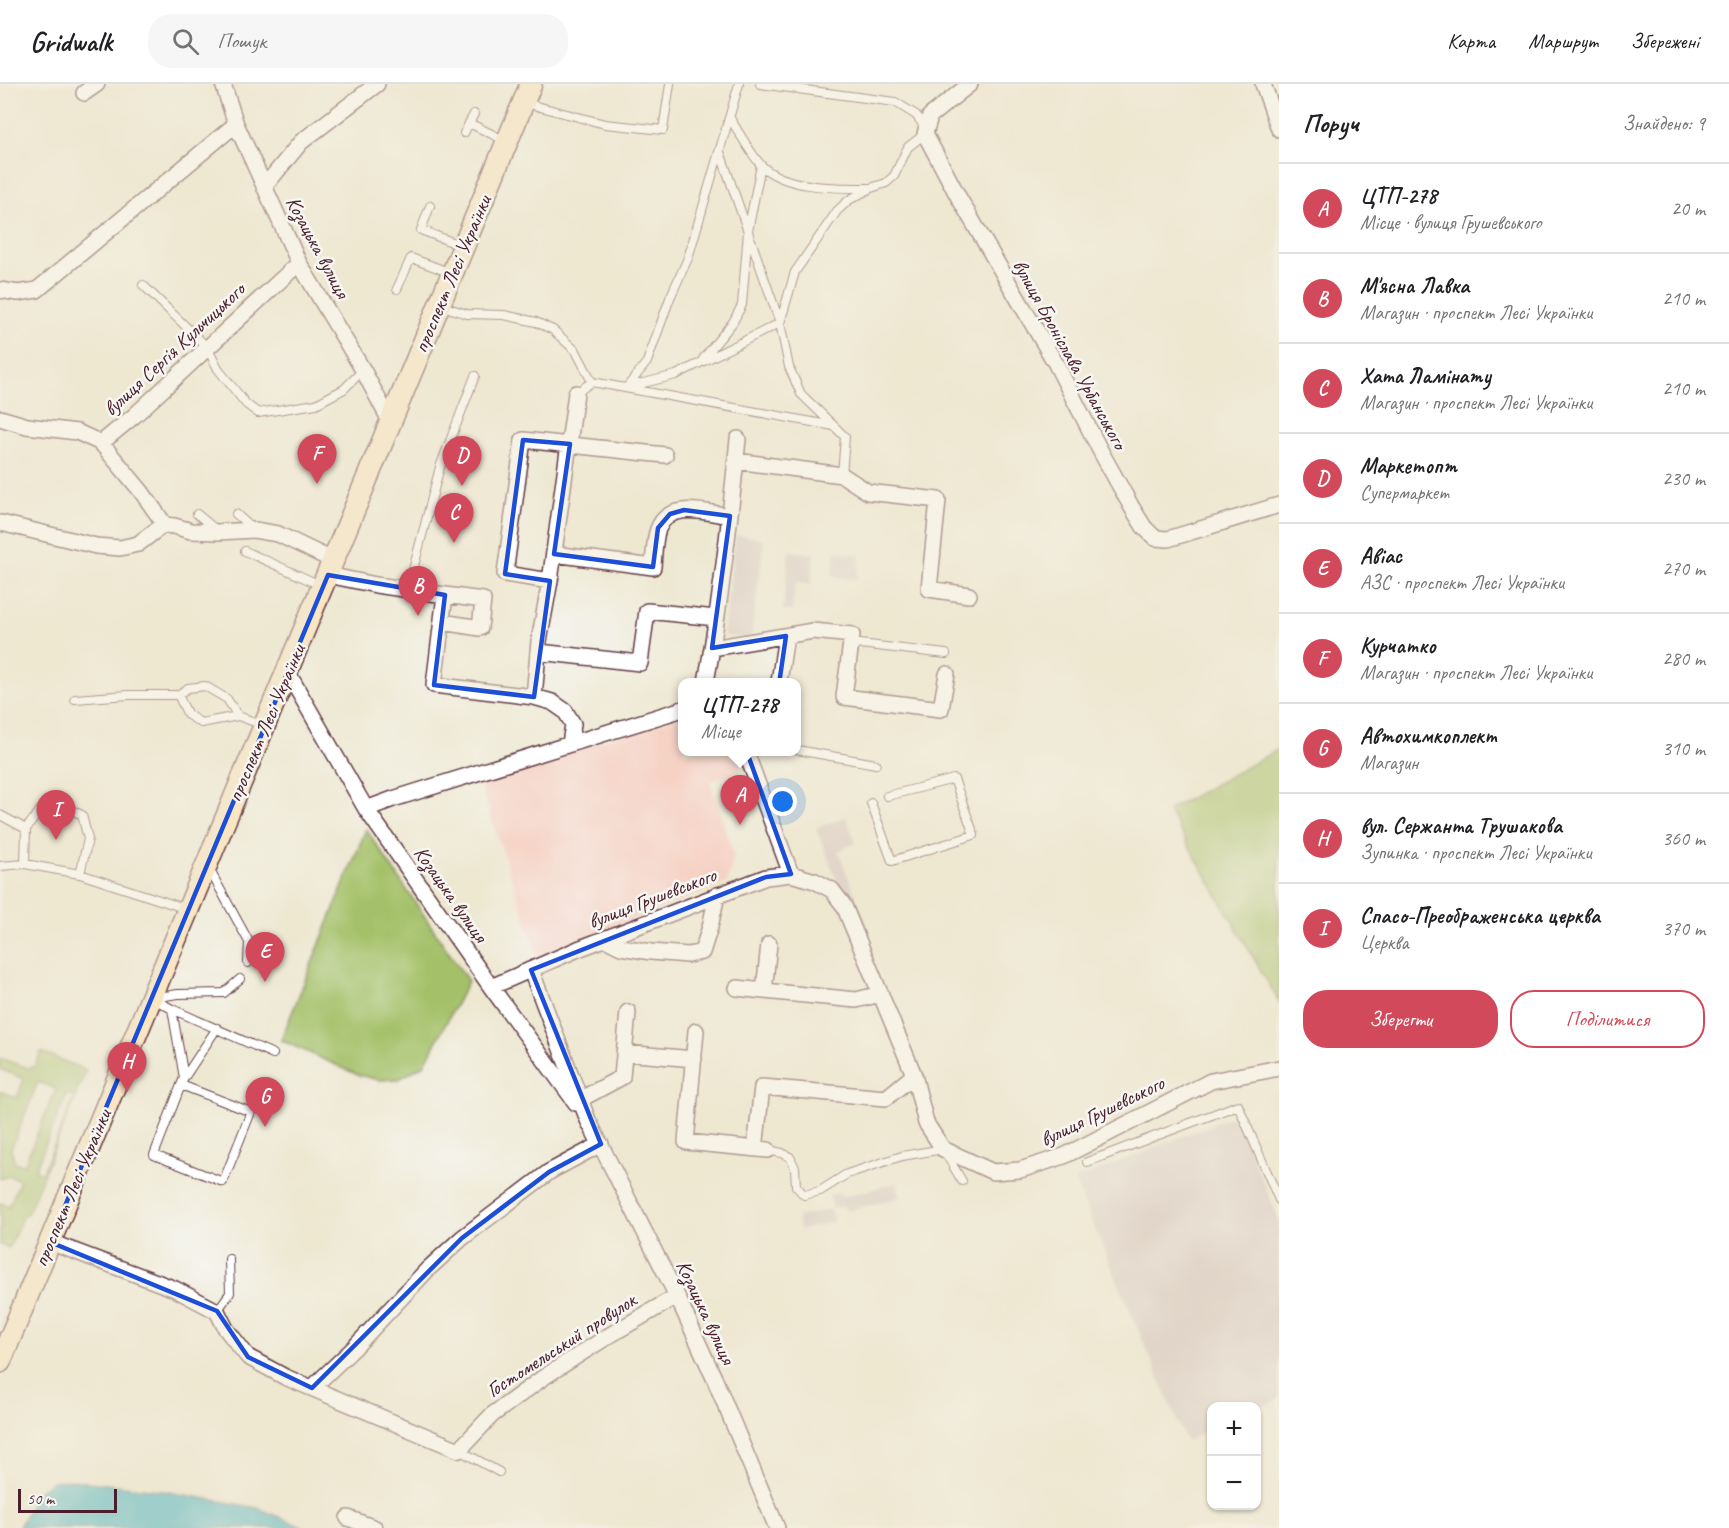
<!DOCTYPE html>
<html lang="uk">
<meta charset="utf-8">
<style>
:root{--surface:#fff;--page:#f6f6f6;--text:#202124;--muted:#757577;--line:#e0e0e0;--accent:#d1495b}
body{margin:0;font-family:Caveat,sans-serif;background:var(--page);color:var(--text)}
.controls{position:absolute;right:18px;bottom:18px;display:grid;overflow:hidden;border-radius:12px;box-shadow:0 2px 4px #0004}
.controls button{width:54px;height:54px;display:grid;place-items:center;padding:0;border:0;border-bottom:2px solid var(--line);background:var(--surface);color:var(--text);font:30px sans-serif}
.scale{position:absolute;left:18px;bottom:15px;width:99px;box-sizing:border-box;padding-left:6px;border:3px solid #4a1f2b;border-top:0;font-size:16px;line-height:21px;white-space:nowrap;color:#4a1f2b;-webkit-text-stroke:4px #f6f6f2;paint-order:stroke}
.you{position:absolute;left:783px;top:718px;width:21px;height:21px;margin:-15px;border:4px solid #fff;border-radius:50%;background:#1a73e8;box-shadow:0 0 0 9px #1a73e833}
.badge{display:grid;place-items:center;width:39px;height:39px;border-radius:50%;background:var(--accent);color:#fff;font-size:20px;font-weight:700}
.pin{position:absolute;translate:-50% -50px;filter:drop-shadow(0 2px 3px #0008)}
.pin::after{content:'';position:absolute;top:32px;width:21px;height:18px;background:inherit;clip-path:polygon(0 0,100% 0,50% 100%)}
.popup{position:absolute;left:678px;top:594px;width:123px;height:78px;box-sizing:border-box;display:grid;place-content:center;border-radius:12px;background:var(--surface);filter:drop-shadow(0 2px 4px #0005);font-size:20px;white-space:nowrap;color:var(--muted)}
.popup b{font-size:22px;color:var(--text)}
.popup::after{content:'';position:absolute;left:50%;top:100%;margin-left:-12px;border:12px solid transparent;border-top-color:var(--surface)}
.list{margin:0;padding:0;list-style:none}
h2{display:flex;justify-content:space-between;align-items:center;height:78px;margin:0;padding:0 24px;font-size:26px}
h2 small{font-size:20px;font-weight:400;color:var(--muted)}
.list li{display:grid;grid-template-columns:39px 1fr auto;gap:18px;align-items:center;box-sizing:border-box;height:90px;padding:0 24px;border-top:2px solid var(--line)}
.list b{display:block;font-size:22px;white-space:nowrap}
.list p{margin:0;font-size:20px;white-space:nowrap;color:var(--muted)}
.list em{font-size:20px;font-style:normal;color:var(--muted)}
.actions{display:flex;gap:12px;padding:18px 24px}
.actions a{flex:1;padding:14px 0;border:2px solid var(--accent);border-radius:24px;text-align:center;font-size:21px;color:var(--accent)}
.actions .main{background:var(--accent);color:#fff}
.icon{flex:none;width:33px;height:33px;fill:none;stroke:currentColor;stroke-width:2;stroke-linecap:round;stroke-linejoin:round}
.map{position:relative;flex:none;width:1279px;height:1444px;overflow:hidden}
header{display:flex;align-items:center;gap:36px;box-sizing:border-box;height:84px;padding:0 30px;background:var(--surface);border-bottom:2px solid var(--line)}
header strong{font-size:28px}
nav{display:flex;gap:33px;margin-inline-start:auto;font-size:21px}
.search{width:420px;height:54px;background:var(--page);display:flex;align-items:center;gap:15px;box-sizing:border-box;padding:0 21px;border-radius:24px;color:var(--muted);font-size:22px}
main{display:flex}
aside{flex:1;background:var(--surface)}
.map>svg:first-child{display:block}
.built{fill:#f6d2c4}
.industrial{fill:#d1bfbe}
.green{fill:#a4c169;stroke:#77704a;stroke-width:1.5;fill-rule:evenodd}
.water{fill:#43b0c1;stroke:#466876;stroke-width:1.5}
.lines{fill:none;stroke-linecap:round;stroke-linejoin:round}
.lane-casing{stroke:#633d44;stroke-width:10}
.street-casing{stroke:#633d44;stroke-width:18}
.secondary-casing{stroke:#633d44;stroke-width:24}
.lane{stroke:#fff;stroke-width:8}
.street{stroke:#fff;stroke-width:15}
.secondary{stroke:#fbe6c4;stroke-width:21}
.marked{fill:none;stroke:#1d4ed8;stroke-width:4.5;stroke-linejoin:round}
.labels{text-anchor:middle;stroke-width:5;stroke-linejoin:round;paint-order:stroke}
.street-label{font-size:21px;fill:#4a1f2b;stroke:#f6f6f2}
</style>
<header>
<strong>Gridwalk</strong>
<div class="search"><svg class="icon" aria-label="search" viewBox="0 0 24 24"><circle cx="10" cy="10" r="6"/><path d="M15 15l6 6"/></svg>Пошук</div>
<nav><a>Карта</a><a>Маршрут</a><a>Збережені</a></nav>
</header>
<main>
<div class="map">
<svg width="1279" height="1444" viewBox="0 0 1279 1444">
<rect width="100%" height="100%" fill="#f6f6f2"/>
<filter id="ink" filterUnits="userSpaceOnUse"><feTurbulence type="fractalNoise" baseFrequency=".0167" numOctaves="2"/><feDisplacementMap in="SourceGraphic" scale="12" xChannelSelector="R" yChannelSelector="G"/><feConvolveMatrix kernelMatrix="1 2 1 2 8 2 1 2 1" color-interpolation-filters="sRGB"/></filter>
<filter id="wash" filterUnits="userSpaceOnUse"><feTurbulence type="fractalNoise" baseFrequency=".008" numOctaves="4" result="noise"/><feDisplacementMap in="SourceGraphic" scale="24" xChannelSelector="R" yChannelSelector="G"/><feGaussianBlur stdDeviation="1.35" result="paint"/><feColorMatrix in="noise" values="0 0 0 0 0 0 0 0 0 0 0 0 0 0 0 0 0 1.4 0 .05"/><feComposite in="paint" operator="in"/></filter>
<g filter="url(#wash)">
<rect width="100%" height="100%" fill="#eee8d1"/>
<!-- built -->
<path class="built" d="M 683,632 L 683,668 L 743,668 L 746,679 L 742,686 L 710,697 L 734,772 L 727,799 L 538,872 L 478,695 Z"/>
<!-- industrial -->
<path class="industrial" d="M 736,451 L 764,455 L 751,555 L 723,551 Z
M 789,467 L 814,470 L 811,500 L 795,499 L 792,527 L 783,526 Z
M 835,467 L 860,471 L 857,496 L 832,492 Z
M 846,733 L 856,759 L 838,767 L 867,840 L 856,845 L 816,744 Z
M 1235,1031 L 1279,1136 L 1279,1315 L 1257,1325 L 1256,1322 L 1212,1322 L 1211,1345 L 1186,1357 L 1074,1096 Z
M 897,1099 L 900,1113 L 846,1127 L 844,1122 L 833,1125 L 829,1111 L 840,1108 L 841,1113 Z
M 831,1125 L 834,1138 L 800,1146 L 797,1133 Z"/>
<!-- green -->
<path class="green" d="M 1279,665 L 1279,918 L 1168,726 Z
M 366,745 L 468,897 L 424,981 L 399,995 L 379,996 L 358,991 L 281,956 Z
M 41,968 L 86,986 L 28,1129 L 23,1131 L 9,1164 L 0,1161 L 0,1119 L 9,1122 L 20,1096 L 9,1092 L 0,1095 L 0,1007 L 17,1014 L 24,995 L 0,985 L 0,974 L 28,984 L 35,982 ZM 38,998 L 56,1005 L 24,1081 L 15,1078 L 11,1065 ZM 67,1009 L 75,1013 L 42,1089 L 35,1086 Z"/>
<!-- water -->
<path class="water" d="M 72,1396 L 158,1406 L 258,1424 L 305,1444 L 18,1444 L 39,1407 L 53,1397 Z"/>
</g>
<g filter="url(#ink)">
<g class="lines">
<defs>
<path id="lane" d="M 525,19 L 605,40 L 663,46 L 670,0
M 730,34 C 738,47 751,70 761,81 C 784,105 838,104 869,104
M 469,39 L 506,57
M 464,49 L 474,30
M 720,68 L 780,239 L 789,283 L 801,310 L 833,341
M 430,122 L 421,146 L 462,162
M 143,201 L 207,263 L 218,285 L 246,320 L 258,329 L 316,320 L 344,305 L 363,286
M 397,205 L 411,174 L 451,189
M 442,222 L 467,230 L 504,231 L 536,238 L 553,246 L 576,267 L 592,298
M 703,275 L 733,238 L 742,221 L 748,147 L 761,81
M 627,303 L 676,291 L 780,239 L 795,188 L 837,127 L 849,116 L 871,104 L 886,99 L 894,92 L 908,63 L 925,50 L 922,39 L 916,31 L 895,18 L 760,0
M 627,303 L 647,278 L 670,214 L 688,174 L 739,0
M 576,309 L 592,298 L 834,342 L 845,353 L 842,391
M 197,430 L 215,445
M 236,430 L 253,445
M 245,467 L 320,501
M 408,505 L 440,383 L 475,292
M 851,559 L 946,570
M 178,611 L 188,631 L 201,639 L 238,632 L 263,641
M 75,615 L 128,611 L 178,611 L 188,604 L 205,602 L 227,615 L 238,632
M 797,666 L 876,680
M 871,719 L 892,777 L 974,751 L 954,695 L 887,712
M 0,731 L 26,745 L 25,780
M 26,745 L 42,724 L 59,720 L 82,731 L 88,755 L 80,790
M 0,782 L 25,780 L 80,790 L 187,825
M 208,783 L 249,858 L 248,879
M 240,895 L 224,909 L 178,910 L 152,914 L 172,925 L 273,970
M 172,925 L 184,994
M 181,1001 L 154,1071 L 223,1098 L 251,1028 L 181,1001 L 184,994 L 217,944
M 768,1066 L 782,1069 L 790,1073 L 795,1084 L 796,1102 L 804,1111 L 820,1107 L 847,1090 L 902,1072 L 943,1065 L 962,1097
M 1087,1078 L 1238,1021 L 1279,1116
M 217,1227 L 230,1209 L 229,1175
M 459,1366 L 499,1388"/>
<path id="street" d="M 223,0 L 236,40 L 299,179 L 363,286 L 391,339
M 970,0 L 930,32 L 925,50 L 959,114 L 1056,280 L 1101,368 L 1131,422 L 1144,443 L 1155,454 L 1168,455 L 1279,421
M 1263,0 L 1279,45
M 84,9 L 97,0
M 264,103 L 301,58 L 377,0
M 0,206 L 18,209 L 37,206 L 236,40
M 0,334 L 27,342 L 77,348 L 101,359 L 134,332 L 299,179
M 101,359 L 141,407 L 165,441
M 736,377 L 842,391 L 868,408 L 938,416 L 929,505 L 969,511
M 1,439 L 96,462 L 120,464 L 138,460 L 159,444 L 165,441 L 174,442 L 191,447 L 218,448 L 254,446 L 278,450 L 334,477
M 554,470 L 653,483 C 654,471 654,456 658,445 C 669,416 707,429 730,432
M 328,491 L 376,501 L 445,511 L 434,601 L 534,613 L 552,618 L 565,627 L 573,640 L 570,660
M 550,497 L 505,490 L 523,356 L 665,371
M 442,538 L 480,544 L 483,516 L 445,511
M 712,564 L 813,547 L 852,551 L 844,613 L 941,625 L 947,590
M 539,568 L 640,579 L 647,527 L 716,534
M 288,589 L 366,725 L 491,903 L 576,1019
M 706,598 C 721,518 730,436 738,355
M 779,598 L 786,552
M 534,613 L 539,557 L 550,497 L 576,309
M 746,668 L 791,790
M 366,725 L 393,715 L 683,625
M 605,855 L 621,863 L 651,868 L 688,871 L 702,868 L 710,843 L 717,811
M 769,860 L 764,907 L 856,916 L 881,910
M 531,886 L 588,1036 L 677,1212 L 715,1296 L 777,1444
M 491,903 L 578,865 L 766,793 L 791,790 L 815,797 L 832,806 L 844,822 L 914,991 L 926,1039 L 943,1065 L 993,1088 L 1020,1086 L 1064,1072 L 1211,997 L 1279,984
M 737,904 L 764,907
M 696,947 L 686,1058 L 768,1066
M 625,969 L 694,975
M 581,1015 L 622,993 L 628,928
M 755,1065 L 762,1003 L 886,1014 L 914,991
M 50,1158 L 175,1205 L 217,1227 L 226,1245 L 248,1273 L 285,1293 L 459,1366 L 492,1331 L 544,1293 L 610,1251 L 677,1212
M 312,1304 L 354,1264 L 428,1185 L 462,1154 L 549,1088 L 601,1060
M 348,1434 L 375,1444"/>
<path id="secondary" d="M 0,1278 C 177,852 354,426 531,0"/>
</defs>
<!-- lane casing -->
<use href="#lane" class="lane-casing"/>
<!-- street casing -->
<use href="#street" class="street-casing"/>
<!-- secondary casing -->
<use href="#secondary" class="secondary-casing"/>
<!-- lane -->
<use href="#lane" class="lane"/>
<!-- street -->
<use href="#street" class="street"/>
<!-- secondary -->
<use href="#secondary" class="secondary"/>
</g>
</g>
<!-- marked area -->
<path d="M0 0H1279V1444H0ZM 523,356 L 570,360 L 554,470 L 653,483 L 658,444 L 670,430 L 684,426 L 730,432 L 712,564 L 786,552 L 770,662 L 748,671 L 791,790 L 766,793 L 531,886 L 601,1060 L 549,1088 L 462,1154 L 312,1304 L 248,1273 L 217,1227 L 50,1158 L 328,491 L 445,511 L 434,601 L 534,613 L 550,497 L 505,490 Z" fill="#eee8d1" fill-opacity=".55" fill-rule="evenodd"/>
<path class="marked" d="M 523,356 L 570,360 L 554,470 L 653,483 L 658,444 L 670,430 L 684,426 L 730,432 L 712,564 L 786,552 L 770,662 L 748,671 L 791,790 L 766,793 L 531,886 L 601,1060 L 549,1088 L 462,1154 L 312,1304 L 248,1273 L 217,1227 L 50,1158 L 328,491 L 445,511 L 434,601 L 534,613 L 550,497 L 505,490 Z"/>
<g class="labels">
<!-- street labels -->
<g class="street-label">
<text transform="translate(318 163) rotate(62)" y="7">Козацька вулиця</text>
<text transform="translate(452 190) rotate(-67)" y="7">проспект Лесі Українки</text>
<text transform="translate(174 265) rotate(-43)" y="7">вулиця Сергія Кульчицького</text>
<text transform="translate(1070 270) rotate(61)" y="7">вулиця Броніслава Урбанського</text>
<text transform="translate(266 639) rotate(-67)" y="7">проспект Лесі Українки</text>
<text transform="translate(451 810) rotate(55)" y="7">Козацька вулиця</text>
<text transform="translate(652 814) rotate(-21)" y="7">вулиця Грушевського</text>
<text transform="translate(1102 1027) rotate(-26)" y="7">вулиця Грушевського</text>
<text transform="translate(72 1104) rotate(-67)" y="7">проспект Лесі Українки</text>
<text transform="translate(706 1228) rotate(65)" y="7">Козацька вулиця</text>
<text transform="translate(561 1261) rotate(-33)" y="7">Гостомельський провулок</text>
</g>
</g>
</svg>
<div class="controls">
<button>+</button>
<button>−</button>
</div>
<div class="scale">50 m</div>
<div class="you"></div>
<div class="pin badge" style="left:740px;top:741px">A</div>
<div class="popup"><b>ЦТП-278</b>Місце</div>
<div class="pin badge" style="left:418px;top:532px">B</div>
<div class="pin badge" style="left:454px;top:459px">C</div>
<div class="pin badge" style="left:462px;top:402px">D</div>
<div class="pin badge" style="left:265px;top:898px">E</div>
<div class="pin badge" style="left:317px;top:400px">F</div>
<div class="pin badge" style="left:265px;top:1043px">G</div>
<div class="pin badge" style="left:127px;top:1008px">H</div>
<div class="pin badge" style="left:56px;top:756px">I</div>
</div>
<aside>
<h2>Поруч<small>Знайдено: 9</small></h2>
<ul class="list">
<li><span class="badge">A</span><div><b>ЦТП-278</b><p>Місце · вулиця Грушевського</p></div><em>20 m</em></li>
<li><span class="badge">B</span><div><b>М'ясна Лавка</b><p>Магазин · проспект Лесі Українки</p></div><em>210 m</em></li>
<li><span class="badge">C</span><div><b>Хата Ламінату</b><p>Магазин · проспект Лесі Українки</p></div><em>210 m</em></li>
<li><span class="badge">D</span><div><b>Маркетопт</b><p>Супермаркет</p></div><em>230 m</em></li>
<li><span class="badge">E</span><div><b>Авіас</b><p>АЗС · проспект Лесі Українки</p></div><em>270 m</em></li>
<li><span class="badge">F</span><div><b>Курчатко</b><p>Магазин · проспект Лесі Українки</p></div><em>280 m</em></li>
<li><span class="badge">G</span><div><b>Автохимкоплект</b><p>Магазин</p></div><em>310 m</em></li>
<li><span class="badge">H</span><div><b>вул. Сержанта Трушакова</b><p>Зупинка · проспект Лесі Українки</p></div><em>360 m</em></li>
<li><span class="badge">I</span><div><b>Спасо-Преображенська церква</b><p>Церква</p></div><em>370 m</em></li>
</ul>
<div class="actions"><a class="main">Зберегти</a><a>Поділитися</a></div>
</aside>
</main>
